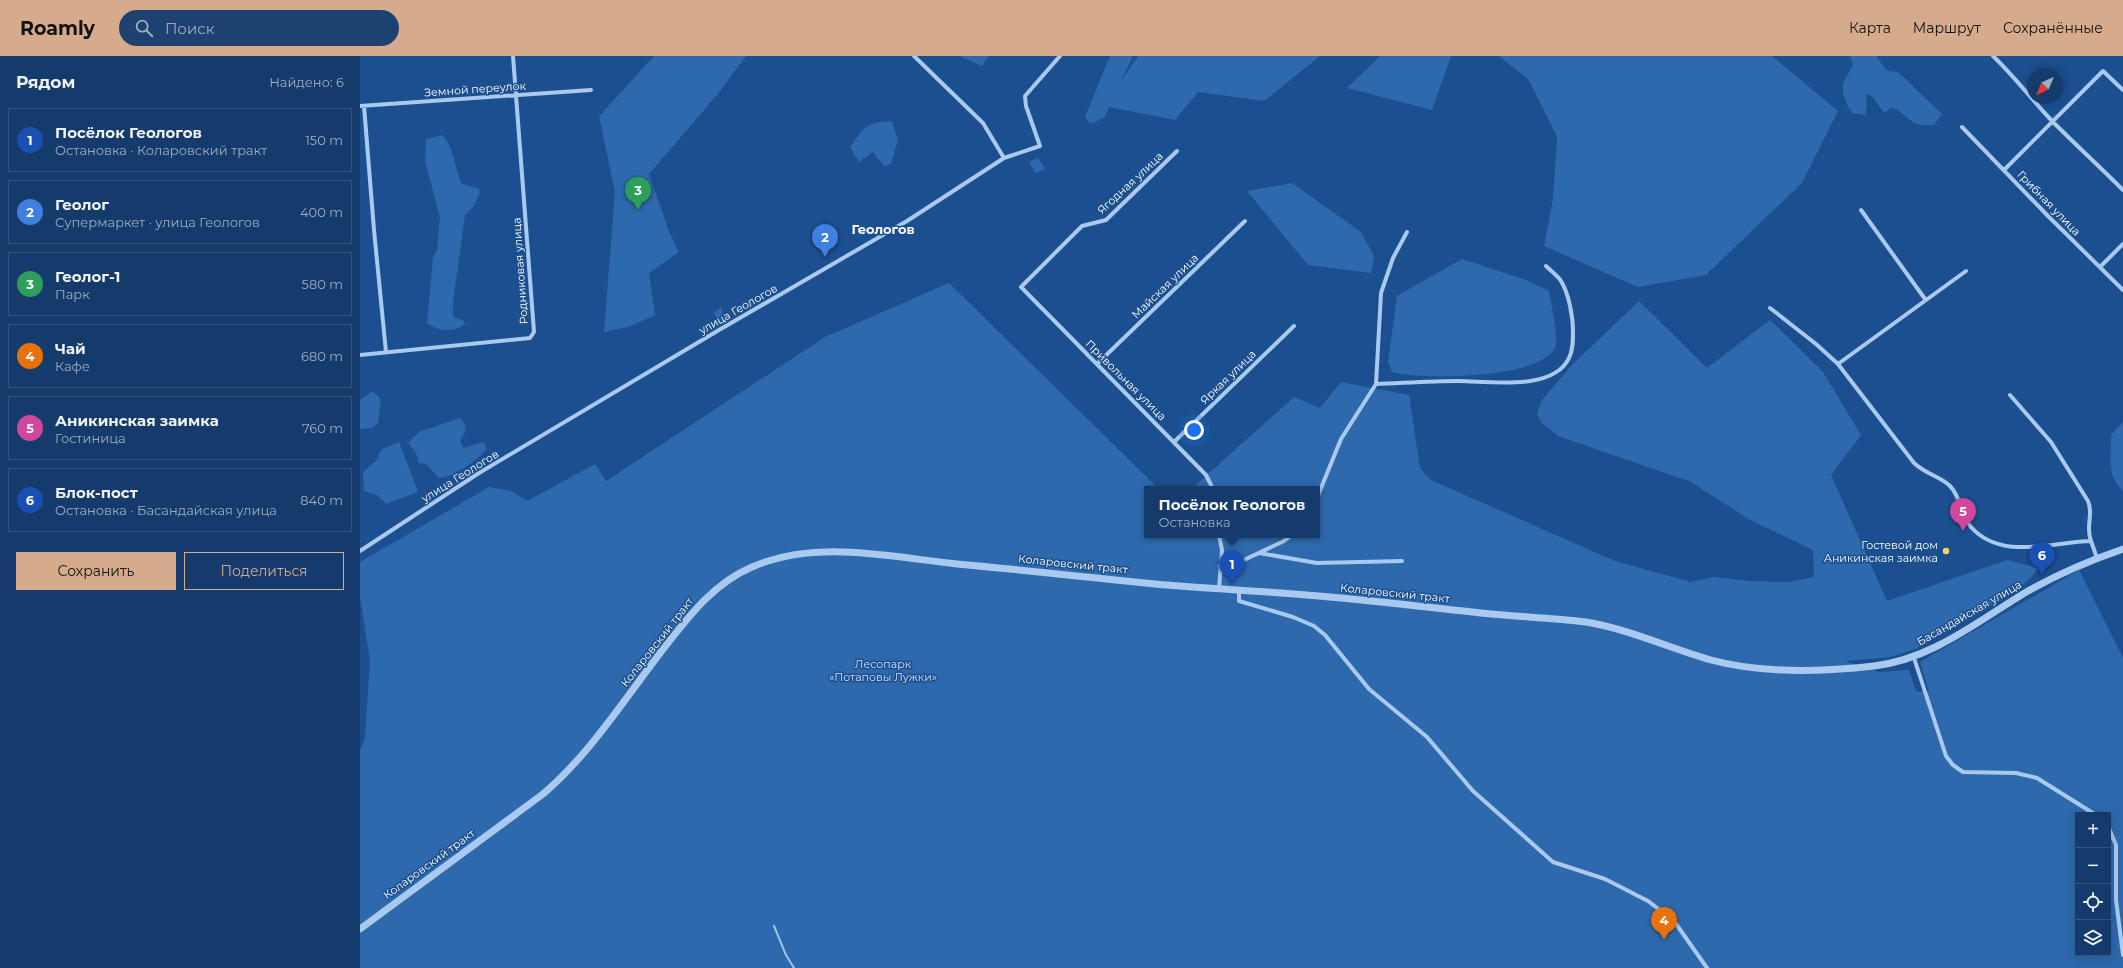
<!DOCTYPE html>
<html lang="ru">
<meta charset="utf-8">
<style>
:root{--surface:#143b6b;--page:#1d4271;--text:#f1f3f6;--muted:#9dadc1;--line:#33557e;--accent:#d6ab8b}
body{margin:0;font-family:Montserrat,sans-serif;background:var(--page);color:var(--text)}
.controls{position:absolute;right:12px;bottom:12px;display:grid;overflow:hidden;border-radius:0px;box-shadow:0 2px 10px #0003}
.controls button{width:36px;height:36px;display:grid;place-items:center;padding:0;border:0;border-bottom:1px solid var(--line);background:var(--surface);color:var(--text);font:20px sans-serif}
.compass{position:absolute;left:1667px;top:12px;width:36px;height:36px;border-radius:50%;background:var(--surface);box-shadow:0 2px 10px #0003;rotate:224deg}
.you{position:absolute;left:834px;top:374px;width:14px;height:14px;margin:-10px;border:3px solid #fff;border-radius:50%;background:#1a73e8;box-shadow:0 0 0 6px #1a73e833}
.badge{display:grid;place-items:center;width:26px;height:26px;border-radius:50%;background:var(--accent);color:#fff;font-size:13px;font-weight:700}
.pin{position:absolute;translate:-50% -33px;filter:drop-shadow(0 1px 2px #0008)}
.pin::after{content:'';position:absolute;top:21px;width:14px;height:12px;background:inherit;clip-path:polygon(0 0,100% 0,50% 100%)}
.popup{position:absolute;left:784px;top:430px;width:176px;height:52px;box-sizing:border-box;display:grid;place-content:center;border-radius:0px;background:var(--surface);filter:drop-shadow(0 1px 3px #0005);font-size:13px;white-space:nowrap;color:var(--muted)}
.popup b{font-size:15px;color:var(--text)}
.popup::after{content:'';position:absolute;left:50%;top:100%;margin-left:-8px;border:8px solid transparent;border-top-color:var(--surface)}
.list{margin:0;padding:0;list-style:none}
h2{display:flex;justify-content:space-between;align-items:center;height:52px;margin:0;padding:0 16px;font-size:17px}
h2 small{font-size:13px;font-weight:400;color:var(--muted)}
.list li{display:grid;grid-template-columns:26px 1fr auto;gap:12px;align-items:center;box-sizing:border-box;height:64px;margin:0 8px 8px;padding:0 8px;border:1px solid var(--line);border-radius:0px}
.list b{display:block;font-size:15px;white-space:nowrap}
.list p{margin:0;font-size:13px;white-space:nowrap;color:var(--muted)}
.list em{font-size:13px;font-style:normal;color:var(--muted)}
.actions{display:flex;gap:8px;padding:12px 16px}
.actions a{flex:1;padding:9px 0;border:1px solid var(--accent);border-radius:0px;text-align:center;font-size:14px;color:var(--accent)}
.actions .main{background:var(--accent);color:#111}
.icon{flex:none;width:22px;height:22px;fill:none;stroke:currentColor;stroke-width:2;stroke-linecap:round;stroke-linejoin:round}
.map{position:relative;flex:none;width:1763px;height:912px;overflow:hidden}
header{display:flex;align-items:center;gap:24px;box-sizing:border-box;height:56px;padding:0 20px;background:var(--accent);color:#111}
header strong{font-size:19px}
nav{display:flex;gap:22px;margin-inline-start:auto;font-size:14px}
.search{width:280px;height:36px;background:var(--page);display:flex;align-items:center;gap:10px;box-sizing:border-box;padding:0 14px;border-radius:22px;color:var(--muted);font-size:15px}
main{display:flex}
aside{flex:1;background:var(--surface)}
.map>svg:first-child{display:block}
.green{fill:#2e69ad;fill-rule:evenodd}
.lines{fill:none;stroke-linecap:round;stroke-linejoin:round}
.stream{stroke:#9cc4f0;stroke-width:2}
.minor{stroke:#a9c9ee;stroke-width:4}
.tertiary{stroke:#a9c9ee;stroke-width:7}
.poi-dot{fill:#ffd166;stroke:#1b4f8f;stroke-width:1.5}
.labels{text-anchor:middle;stroke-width:3;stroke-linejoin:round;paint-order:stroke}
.street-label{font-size:11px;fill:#fff;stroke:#1b4f8f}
.poi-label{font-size:11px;fill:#fff;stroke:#1b4f8f;text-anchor:end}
.park-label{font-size:11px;fill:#cfe3fa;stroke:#1b4f8f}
.quarter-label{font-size:13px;font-weight:bold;fill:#fff;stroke:#1b4f8f}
</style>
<header>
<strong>Roamly</strong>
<div class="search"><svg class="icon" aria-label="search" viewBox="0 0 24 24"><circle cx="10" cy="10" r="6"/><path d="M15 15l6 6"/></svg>Поиск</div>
<nav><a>Карта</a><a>Маршрут</a><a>Сохранённые</a></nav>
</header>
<main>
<aside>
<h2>Рядом<small>Найдено: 6</small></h2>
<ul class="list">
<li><span class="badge" style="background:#1a4fb4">1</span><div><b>Посёлок Геологов</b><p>Остановка · Коларовский тракт</p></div><em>150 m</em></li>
<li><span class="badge" style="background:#3f7fe0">2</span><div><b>Геолог</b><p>Супермаркет · улица Геологов</p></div><em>400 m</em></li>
<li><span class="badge" style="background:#2e9e5b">3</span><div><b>Геолог-1</b><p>Парк</p></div><em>580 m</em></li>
<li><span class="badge" style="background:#e8710a">4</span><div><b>Чай</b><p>Кафе</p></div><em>680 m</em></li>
<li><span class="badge" style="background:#d1479c">5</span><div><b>Аникинская заимка</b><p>Гостиница</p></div><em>760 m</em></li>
<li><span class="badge" style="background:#1a4fb4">6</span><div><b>Блок-пост</b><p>Остановка · Басандайская улица</p></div><em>840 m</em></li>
</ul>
<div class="actions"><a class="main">Сохранить</a><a>Поделиться</a></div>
</aside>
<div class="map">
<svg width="1763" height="912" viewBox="0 0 1763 912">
<rect width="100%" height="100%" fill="#1b4f8f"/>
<!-- green -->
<path class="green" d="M 294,0 L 386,0 L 357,39 L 289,118 L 308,173 L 319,196 L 289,217 L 295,259 L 271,270 L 244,276 L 255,136 L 239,60 Z
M 600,0 L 629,0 L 622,10 Z
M 750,0 L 773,0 L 760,27 L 778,0 L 960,0 L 904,45 L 838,36 L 815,64 L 749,51 L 744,62 L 730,68 L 725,61 Z
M 1020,0 L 1091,0 L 1072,54 L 987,32 Z
M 1139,0 L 1412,0 L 1478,55 L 1442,127 L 1346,219 L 1278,231 L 1184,190 L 1193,143 L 1197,81 L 1168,23 Z
M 1490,0 L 1516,0 L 1527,15 L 1538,16 L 1582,58 L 1574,69 C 1546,72 1549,56 1531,52 L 1524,57 L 1513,41 L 1506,38 L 1507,50 L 1505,59 L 1493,57 L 1488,51 L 1483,37 L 1483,27 L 1493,9 Z
M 532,65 L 538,84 L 531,108 L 524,110 L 513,96 L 499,106 L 490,91 C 506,70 504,67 532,65 Z
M 82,79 C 95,92 94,112 102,128 L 118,132 L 120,136 L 114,150 L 105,159 L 93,246 L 93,259 L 95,262 L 104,265 L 105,268 C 95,277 76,275 67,267 L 73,202 L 77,193 L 80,161 L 65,105 L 66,83 Z
M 678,102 L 685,113 L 675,117 L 669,106 Z
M 932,127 L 1001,176 L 1014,200 L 1011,217 L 948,209 L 887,135 Z
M 1102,203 L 1166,224 L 1189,235 C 1191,246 1198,281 1196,289 C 1186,324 1061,324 1032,316 L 1028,306 L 1037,240 Z
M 589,227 L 799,433 L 787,433 L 787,479 L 957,479 L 957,433 L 831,433 L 934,341 L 960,352 L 981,326 L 1049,339 L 1060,412 L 1071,424 L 1255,505 L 1331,526 L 1353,521 L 1389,525 L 1430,526 L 1454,521 L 1453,494 L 1390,464 L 1331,426 L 1198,380 L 1182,367 L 1177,358 L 1182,344 L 1212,309 L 1279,245 L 1347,312 L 1410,264 L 1463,316 L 1501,379 L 1471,419 L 1527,545 L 1647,504 L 1679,512 L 1667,526 L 1594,572 L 1556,593 L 1530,601 L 1485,605 L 1519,616 L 1549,614 L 1556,635 L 1569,636 L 1560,606 L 1719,514 L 1763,602 L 1763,912 L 0,912 L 0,695 L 5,682 L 10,604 L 0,541 L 0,506 L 129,431 L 151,435 L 167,445 L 235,408 L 246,425 L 465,281 ZM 1718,759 L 1748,759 L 1748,897 L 1718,897 Z
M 361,251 L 365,265 L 360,268 L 354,257 Z
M 13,335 L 21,344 L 18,367 L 12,372 L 0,373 L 0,344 Z
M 100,362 C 108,371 107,375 100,384 L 103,392 L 124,386 L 127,393 C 114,406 97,420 79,422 L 66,408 L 59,407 L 56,397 L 48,387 L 59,376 Z
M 1763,366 L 1763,435 C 1745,417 1752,401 1751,379 Z
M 39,386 L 58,436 L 26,448 L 17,439 L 4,435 L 3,416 L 15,406 L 22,393 Z"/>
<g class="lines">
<!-- stream -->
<path class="stream" d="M 414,870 L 426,899 L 434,912"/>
<!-- minor -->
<path class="minor" d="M 554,0 L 623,67 L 644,102
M 1633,0 C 1655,21 1672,44 1693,66 C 1716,89 1740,111 1763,134
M 0,50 L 231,34
M 4,50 L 14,174 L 26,296
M 1602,71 L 1687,159 L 1763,234
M 817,95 L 746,164 L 722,170 L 661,231 L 846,419 L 853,433
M 1644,114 L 1743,15 L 1763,34
M 1501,154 L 1565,243
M 1740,211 L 1763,188
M 1410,252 L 1456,288 L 1478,308 L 1554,407 C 1567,419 1580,420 1590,430 C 1601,441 1601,459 1611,471 C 1641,505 1692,486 1731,485 L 1737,502
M 0,299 L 170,282 L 174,276 L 153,0
M 737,308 L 885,165
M 1478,308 L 1606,215
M 1016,328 C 1043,327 1071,325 1098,325 C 1128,325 1193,336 1209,302 C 1213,294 1213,285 1213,276 C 1213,261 1209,238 1201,225 C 1198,220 1191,215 1186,210
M 1650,339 L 1691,386 L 1728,445 C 1734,459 1725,470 1731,485
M 814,386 L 934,270
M 957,442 L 981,383 L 1016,328 L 1021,237 L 1033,202 L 1047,176
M 0,495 L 119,417 L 359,274 L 547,165 L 644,102 L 680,90 L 666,50 L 665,40 L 700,0
M 899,497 L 957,507 L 1042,505
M 860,510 L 869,511 L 924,485 L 932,479
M 859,533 L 862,494 L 859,479
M 879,535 L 879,545 L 933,561 L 954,570 L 965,579 L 1009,633 L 1067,681 L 1113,735 L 1193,806 L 1245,823 L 1288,845 L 1314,865 L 1347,912
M 1554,602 L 1586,700 L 1593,709 L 1603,716 L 1656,717 L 1677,722 L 1736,759
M 1748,770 L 1756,789 L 1756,844 L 1763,899"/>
<!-- tertiary -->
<path class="tertiary" d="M 0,873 L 183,738 C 231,697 265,642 304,592 C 329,560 354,527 392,511 C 456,483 530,501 597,508 C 663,514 729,521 795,528 C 850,533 905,535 959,540 C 1017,545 1074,552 1131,558 C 1163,561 1195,562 1226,566 C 1269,573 1309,592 1351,604 C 1403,618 1461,616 1514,610 C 1573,603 1619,564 1668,535 C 1698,518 1731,504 1763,493"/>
</g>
<!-- markers -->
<circle class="poi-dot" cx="1586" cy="495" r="4"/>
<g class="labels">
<!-- street labels -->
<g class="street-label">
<text transform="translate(115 33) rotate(-4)" y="4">Земной переулок</text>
<text transform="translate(770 127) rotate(-43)" y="4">Ягодная улица</text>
<text transform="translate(1689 147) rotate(46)" y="4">Грибная улица</text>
<text transform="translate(160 215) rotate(-94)" y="4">Родниковая улица</text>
<text transform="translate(805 230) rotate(-44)" y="4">Майская улица</text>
<text transform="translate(378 253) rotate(-30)" y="4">улица Геологов</text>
<text transform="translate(868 321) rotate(-44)" y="4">Яркая улица</text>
<text transform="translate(766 324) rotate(45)" y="4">Привольная улица</text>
<text transform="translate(100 420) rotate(-32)" y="4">улица Геологов</text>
<text transform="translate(713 508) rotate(6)" y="4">Коларовский тракт</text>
<text transform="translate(1035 537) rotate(6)" y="4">Коларовский тракт</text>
<text transform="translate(1609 557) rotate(-30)" y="4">Басандайская улица</text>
<text transform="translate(297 586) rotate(-52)" y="4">Коларовский тракт</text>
<text transform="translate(69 808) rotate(-36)" y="4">Коларовский тракт</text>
</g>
<!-- poi labels -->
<g class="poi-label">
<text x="1578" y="493">Гостевой дом<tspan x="1578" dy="13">Аникинская заимка</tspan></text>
</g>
<!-- park labels -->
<g class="park-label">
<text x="523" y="612">Лесопарк<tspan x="523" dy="13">«Потаповы Лужки»</tspan></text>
</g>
<!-- quarter labels -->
<g class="quarter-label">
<text x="523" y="178">Геологов</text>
</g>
</g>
</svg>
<div class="controls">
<button>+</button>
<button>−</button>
<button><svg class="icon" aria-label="locate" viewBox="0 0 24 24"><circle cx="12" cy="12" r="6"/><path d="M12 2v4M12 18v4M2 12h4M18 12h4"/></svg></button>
<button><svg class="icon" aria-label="layers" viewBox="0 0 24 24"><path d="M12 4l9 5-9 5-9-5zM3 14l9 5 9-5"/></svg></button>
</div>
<svg class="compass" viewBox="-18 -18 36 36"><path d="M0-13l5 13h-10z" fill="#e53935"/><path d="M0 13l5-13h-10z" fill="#9dadc1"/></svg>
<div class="you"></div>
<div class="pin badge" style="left:872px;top:528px;background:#1a4fb4">1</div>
<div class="popup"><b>Посёлок Геологов</b>Остановка</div>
<div class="pin badge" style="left:465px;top:201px;background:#3f7fe0">2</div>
<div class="pin badge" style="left:278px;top:154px;background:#2e9e5b">3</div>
<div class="pin badge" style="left:1304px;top:884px;background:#e8710a">4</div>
<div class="pin badge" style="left:1603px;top:475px;background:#d1479c">5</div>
<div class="pin badge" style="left:1682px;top:519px;background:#1a4fb4">6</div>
</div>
</main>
